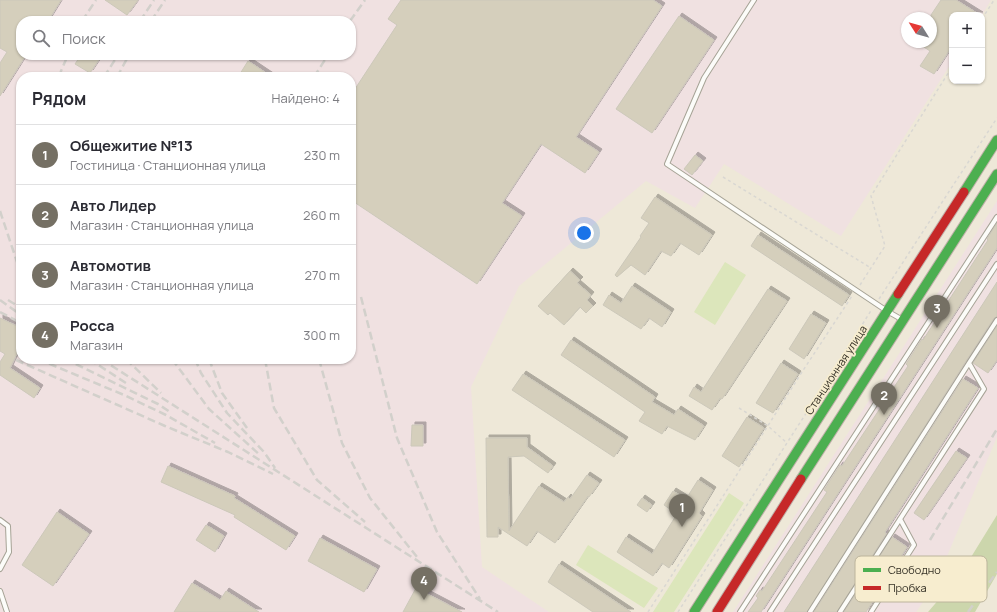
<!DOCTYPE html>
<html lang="ru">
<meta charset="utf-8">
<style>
:root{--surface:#fff;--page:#f2f2f3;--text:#2b2b33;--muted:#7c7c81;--line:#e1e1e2;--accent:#757064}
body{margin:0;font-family:Manrope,sans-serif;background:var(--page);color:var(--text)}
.controls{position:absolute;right:12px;top:12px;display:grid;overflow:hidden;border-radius:8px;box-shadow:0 1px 3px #0004}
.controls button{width:36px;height:36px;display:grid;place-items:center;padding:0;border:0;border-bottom:1px solid var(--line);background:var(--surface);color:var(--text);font:20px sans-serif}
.compass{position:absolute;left:901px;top:12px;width:36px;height:36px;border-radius:50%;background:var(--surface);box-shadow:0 1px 3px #0004;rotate:307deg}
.you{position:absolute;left:584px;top:233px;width:14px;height:14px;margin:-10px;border:3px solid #fff;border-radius:50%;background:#1a73e8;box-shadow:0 0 0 6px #1a73e833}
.badge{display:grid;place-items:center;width:26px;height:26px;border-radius:50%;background:var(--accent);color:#fff;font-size:13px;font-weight:700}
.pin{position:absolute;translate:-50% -33px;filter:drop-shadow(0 1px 2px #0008)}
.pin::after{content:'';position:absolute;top:21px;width:14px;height:12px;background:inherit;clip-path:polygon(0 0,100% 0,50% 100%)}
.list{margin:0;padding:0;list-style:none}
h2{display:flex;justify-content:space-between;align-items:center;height:52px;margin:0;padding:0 16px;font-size:17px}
h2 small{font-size:13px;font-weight:400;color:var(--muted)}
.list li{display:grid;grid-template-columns:26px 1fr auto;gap:12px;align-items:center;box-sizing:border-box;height:60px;padding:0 16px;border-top:1px solid var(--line)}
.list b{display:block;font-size:15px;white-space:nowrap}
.list p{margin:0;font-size:13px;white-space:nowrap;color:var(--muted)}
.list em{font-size:13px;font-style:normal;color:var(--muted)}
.icon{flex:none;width:22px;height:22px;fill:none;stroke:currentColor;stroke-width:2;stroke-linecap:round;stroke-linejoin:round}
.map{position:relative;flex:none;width:997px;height:612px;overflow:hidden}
.search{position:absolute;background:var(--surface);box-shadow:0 1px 3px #0004;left:16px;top:16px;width:340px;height:44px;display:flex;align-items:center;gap:10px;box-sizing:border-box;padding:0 14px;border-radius:16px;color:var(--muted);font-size:15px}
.panel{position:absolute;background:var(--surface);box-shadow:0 1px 3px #0004;left:16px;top:72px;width:340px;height:292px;border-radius:16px}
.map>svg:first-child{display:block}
.industrial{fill:#f0e1e1;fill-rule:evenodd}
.green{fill:#dce6bb}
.forest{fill:#ccd6ac}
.building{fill:#d5cfbc;stroke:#ccc8ba;filter:url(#shadow)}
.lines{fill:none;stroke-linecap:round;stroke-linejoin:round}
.lane-casing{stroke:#a6a396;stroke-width:6}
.fast-casing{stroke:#c1b1ab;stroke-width:11}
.jam-casing{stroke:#c1b1ab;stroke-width:11}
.path{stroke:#d9d7d2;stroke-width:1.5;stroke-dasharray:3 3;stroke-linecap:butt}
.lane{stroke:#fcfcf9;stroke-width:4}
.fast{stroke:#4caf50;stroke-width:9}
.jam{stroke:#c62828;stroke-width:9}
.rail{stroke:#d2d0cb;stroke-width:2.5;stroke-dasharray:8 4;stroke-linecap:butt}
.labels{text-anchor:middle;stroke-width:3.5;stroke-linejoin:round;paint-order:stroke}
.street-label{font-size:11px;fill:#343025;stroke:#f7edcf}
.key{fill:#f7edcf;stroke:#bcb49c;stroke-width:1}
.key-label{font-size:11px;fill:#343025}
</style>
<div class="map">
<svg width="997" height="612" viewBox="0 0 997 612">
<defs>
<filter id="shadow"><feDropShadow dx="3" dy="-3" stdDeviation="0" flood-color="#0004"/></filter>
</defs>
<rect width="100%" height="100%" fill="#eee8d8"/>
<!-- industrial -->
<path class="industrial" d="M 0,0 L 991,0 L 982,15 L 952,15 L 952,62 L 841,236 L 724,164 L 695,208 L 646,181 L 519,286 L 471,387 L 482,567 L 549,612 L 0,612 ZM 907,18 L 931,18 L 931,42 L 907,42 ZM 21,21 L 351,21 L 351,55 L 21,55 ZM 21,77 L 351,77 L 351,359 L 21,359 Z
M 997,201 L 997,437 L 935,585 L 916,612 L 733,612 Z"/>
<!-- green -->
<path class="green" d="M 725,262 L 746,275 L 715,325 L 694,312 Z
M 729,493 L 744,503 L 674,612 L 653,612 Z
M 588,545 L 658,588 L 644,608 L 576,565 Z"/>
<!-- forest -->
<path class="forest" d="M 997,515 L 997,574 L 975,612 L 928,612 L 960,575 Z"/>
<!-- building -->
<path class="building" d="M 0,0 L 61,0 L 48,21 L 21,21 L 21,55 L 26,55 L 0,96 L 0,63 L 7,52 L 0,48 Z
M 105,0 L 138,0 L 127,15 Z
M 401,0 L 653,0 L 662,6 L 576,137 L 599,152 L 585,173 L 541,144 L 502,203 L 522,216 L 477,284 L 351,200 L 351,95 L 397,25 L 388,19 Z
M 941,0 L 956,0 L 980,15 L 952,15 L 952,46 L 934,74 L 920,66 L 930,51 L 916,42 L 931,42 L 931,15 Z
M 679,16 L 714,40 L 652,133 L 616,109 Z
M 81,55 L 102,55 L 90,73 L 75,64 Z
M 248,61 L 272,77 L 238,77 Z
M 695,155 L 703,161 L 692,175 L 684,169 Z
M 655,197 L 712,235 L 699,255 L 680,243 L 671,256 L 661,251 L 645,275 L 631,265 L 617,277 L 615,275 L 641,237 L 640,236 L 649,223 L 641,218 Z
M 997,223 L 997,248 L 761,612 L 748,612 L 758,598 L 756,596 L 760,590 L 762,591 L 827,492 L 824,490 L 840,465 L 842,466 L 908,366 L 906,364 L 922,339 L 923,340 L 988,240 L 987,239 Z
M 758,235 L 849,295 L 842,306 L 751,246 Z
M 570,271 L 580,280 L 577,283 L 591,295 L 587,300 L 593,306 L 586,313 L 580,307 L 564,325 L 550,313 L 548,315 L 538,306 Z
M 997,282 L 997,317 L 994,318 L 966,361 L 807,612 L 784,612 Z
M 632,286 L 671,312 L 662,327 L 649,318 L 641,329 L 603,305 L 609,295 L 621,303 Z
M 768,289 L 787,301 L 722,399 L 720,398 L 712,410 L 689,396 L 694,387 L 701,392 Z
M 811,314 L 826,323 L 804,359 L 789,349 Z
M 0,318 L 21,328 L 21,345 L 10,368 L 40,388 L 34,398 L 0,375 L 0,362 L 5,354 L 0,351 Z
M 997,326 L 997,360 L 988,373 L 973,363 Z
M 571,340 L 655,397 L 652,402 L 674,415 L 678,409 L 704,426 L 695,440 L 667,426 L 662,434 L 639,421 L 645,412 L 561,355 Z
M 781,363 L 798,374 L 773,413 L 756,403 Z
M 523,374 L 625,440 L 614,457 L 512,390 Z
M 963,379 L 978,388 L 885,532 L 886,534 L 837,612 L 814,612 Z
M 747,417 L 764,428 L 739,467 L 722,456 Z
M 412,425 L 423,425 L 423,446 L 411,446 Z
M 486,438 L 527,438 L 527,447 L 553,466 L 548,473 L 524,456 L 508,457 L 509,531 L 539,486 L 564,502 L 568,497 L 570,499 L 587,475 L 599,483 L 589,497 L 588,496 L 555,543 L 537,531 L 527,546 L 498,527 L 498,537 L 487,537 Z
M 956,451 L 967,458 L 924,520 L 914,513 Z
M 168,466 L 235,496 L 234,498 L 295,536 L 286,550 L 234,517 L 235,515 L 161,482 Z
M 698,480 L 713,490 L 699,513 L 702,516 L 669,568 L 662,563 L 653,576 L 617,552 L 626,537 L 652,554 L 677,514 L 664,505 L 673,491 L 686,499 Z
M 642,498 L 652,505 L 647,512 L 637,505 Z
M 57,512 L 89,534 L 53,586 L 22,565 Z
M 206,525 L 224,536 L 215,552 L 196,540 Z
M 892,537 L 907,547 L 866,612 L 844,612 Z
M 320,538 L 377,569 L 364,592 L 308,561 Z
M 559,564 L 631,612 L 593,612 L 548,582 Z
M 192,583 L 220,600 L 226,591 L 259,612 L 174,612 Z
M 416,588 L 462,612 L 403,612 Z"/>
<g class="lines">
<defs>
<path id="lane" d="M 754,0 L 704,78 L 667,164 L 887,311 L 901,319
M 0,520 L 8,526 L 9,552 L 0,569
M 0,591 L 7,612
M 740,612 L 997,217
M 770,612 L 997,264
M 810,612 L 969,363
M 840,612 L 984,389 L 969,363 L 997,320
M 871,612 L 914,545 L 900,519"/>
<path id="fast" d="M 964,192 L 997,140
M 801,479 L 997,174
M 694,612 L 898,294"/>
<path id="jam" d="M 898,294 L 964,192
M 717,612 L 801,479"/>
</defs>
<!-- lane casing -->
<use href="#lane" class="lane-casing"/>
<!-- fast casing -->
<use href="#fast" class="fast-casing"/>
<!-- jam casing -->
<use href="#jam" class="jam-casing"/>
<!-- path -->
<path class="path" d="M 982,19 L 994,0
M 723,177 L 871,268
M 860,285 L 885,246 L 871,196 L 952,67
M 879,299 L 997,118
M 739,408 L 768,426 L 787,443
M 648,612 L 729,487 L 802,372 L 852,296
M 678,612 L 823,387 L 872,309"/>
<!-- lane -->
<use href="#lane" class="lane"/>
<!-- fast -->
<use href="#fast" class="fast"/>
<!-- jam -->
<use href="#jam" class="jam"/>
<!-- rail -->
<path class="rail" d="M 82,21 L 96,0
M 140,21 L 154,0
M 151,21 L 165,0
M 350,21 L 365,0
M 60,77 L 61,71 L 68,55
M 104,77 L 118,55
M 117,77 L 129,55
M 314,77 L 328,55
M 0,211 L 21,274
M 361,297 L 397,438 L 437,532 L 480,599
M 0,300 L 21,315
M 8,300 L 21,308
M 0,312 L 21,323
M 18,351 L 21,352
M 38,359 L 124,395 L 166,415 L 215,443
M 65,359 L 158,404 L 170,412
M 89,359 L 126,383
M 101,359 L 498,612
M 126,359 L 161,393
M 172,359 L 209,409 L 260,455
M 195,359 L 201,373 L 227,413 L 264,452 L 275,468
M 209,359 L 222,393 L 247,428
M 265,359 L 274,408 L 317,480 L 365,522
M 319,359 L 342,443 L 370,498 L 417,557
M 16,360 L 165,426 L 228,452 L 273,474
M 930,540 L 997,429
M 968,612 L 997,572"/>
</g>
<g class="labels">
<!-- street labels -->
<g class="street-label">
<text transform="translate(836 370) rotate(-57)" y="4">Станционная улица</text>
</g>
</g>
<!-- legend -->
<rect x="855" y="556" width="132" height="46" rx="6" class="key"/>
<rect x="863" y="568" width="18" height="4" fill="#4caf50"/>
<rect x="863" y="586" width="18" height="4" fill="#c62828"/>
<g class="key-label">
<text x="888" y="574">Свободно</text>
<text x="888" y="592">Пробка</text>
</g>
</svg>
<div class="controls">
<button>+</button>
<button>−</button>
</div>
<svg class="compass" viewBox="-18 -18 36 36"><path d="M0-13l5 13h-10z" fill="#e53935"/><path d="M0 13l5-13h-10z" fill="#7c7c81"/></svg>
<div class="you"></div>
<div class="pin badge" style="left:682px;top:527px">1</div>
<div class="pin badge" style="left:884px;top:415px">2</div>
<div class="pin badge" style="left:937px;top:328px">3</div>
<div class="pin badge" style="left:424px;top:600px">4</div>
<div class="search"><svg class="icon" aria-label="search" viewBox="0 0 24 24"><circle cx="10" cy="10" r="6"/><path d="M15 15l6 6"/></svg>Поиск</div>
<section class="panel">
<h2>Рядом<small>Найдено: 4</small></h2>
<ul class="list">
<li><span class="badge">1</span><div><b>Общежитие №13</b><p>Гостиница · Станционная улица</p></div><em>230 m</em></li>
<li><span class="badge">2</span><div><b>Авто Лидер</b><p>Магазин · Станционная улица</p></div><em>260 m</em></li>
<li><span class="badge">3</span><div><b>Автомотив</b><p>Магазин · Станционная улица</p></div><em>270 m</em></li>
<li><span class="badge">4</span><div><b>Росса</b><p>Магазин</p></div><em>300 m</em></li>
</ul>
</section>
</div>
